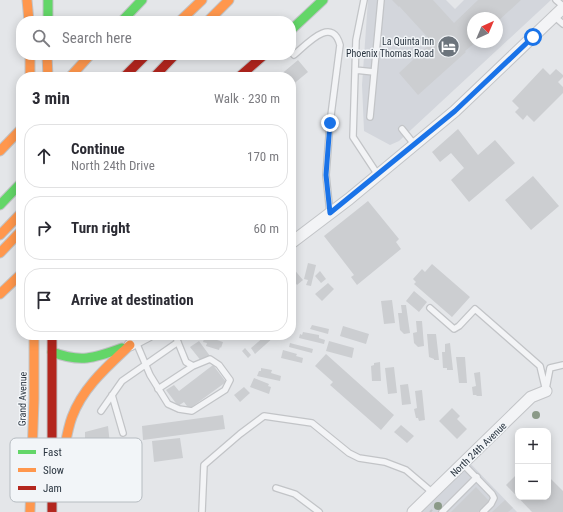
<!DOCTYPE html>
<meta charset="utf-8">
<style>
:root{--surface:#fff;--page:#f2f2f3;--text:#2b2b33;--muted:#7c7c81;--line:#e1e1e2}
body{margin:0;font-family:"Roboto Condensed",sans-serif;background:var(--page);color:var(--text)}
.controls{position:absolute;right:12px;bottom:12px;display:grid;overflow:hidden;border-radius:8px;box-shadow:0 2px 10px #0003}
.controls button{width:36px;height:36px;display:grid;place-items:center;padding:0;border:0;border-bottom:1px solid var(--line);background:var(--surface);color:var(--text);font:20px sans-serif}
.compass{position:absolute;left:467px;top:12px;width:36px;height:36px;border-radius:50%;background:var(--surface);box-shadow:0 2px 10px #0003;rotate:44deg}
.stop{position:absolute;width:12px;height:12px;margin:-9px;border:3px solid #1a73e8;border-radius:50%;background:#fff}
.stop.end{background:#1a73e8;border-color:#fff;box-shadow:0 1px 4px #0008}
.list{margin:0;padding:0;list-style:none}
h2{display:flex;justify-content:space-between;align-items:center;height:52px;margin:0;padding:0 16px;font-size:17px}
h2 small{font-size:13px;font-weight:400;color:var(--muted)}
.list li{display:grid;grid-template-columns:26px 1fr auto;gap:12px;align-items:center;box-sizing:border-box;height:64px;margin:0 8px 8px;padding:0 8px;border:1px solid var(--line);border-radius:16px}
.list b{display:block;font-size:15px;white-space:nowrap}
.list p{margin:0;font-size:13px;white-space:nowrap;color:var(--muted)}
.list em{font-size:13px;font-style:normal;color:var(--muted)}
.icon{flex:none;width:22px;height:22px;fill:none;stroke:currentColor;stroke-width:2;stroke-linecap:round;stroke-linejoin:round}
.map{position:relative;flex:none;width:563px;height:512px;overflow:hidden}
.search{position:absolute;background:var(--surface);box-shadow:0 2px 10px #0003;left:16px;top:16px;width:280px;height:44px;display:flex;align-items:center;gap:10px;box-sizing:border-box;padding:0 14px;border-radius:16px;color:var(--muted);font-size:15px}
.panel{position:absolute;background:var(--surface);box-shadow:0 2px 10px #0003;left:16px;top:72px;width:280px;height:268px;border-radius:16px}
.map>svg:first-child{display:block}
.built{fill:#d3d6dc;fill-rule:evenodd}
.building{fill:#ccced1}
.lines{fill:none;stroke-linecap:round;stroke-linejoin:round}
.lane-casing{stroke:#c2c4c7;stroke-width:8}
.street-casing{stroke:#c2c4c7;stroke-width:13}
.fast-casing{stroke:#c1c3c6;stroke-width:11}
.slow-casing{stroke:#c1c3c6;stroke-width:11}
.jam-casing{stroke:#c1c3c6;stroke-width:11}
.path{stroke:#c2c5c7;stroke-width:2;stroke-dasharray:3 3;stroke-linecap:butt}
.lane{stroke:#f3f4f6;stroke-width:5.5}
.street{stroke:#f3f4f6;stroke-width:11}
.fast{stroke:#63d668;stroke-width:9}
.slow{stroke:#ff974d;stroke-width:9}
.jam{stroke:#b3261e;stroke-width:9}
.tree{fill:#8b9a88}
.route{stroke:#1a73e8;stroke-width:5}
.labels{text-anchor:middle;stroke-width:3;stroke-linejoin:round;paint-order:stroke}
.poi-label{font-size:10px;fill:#2b3641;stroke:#f2f5f8;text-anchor:end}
.street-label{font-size:10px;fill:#2b3641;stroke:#f2f5f8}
.key{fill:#f2f5f8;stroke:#b6bcc1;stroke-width:1}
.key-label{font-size:11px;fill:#2b3641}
</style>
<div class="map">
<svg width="563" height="512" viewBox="0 0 563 512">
<rect width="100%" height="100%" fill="#e4e6e9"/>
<!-- built -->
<path class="built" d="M 368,0 L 446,0 L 455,9 L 464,0 L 551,0 L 399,141 L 390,145 L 364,131 L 362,85 ZM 473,18 L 497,18 L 497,42 L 473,42 Z
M 467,460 L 517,512 L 413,512 Z"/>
<!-- building -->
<path class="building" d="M 392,0 L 433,0 L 454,23 L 478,0 L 521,0 L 497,22 L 497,18 L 473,18 L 473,42 L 476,42 L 465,51 L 466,52 L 418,95 L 399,73 L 432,42 L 399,6 L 399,7 Z
M 298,60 L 308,72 L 291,86 L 291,77 L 280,77 L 279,76 Z
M 543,68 L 550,75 L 556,69 L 563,75 L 563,77 L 558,82 L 563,87 L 563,93 L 534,122 L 527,115 L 523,120 L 515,112 L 519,108 L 512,101 Z
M 458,129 L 478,155 L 495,140 L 515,163 L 469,202 L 451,180 L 464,168 L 451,153 L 440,162 L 432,152 Z
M 533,176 L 559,206 L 531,230 L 505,200 Z
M 368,201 L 399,239 L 396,242 L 401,249 L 357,285 L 351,277 L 354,275 L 324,236 Z
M 308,263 L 316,265 L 311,286 L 306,285 L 308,280 L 304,279 Z
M 432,264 L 470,297 L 452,317 L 414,284 L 416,282 L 413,279 L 422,269 L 425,272 Z
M 292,267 L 303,280 L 297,285 L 291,277 L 291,268 Z
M 320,271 L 326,279 L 321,283 L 315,276 Z
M 328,283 L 334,289 L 322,301 L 315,294 Z
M 414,291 L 427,302 L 419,312 L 406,301 Z
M 392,300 L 395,323 L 384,324 L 381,301 Z
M 401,305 L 406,305 L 410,333 L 404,334 L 400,330 L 398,313 L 402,313 Z
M 416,321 L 422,321 L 424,346 L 418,347 L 414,343 L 413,333 L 417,332 Z
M 312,325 L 329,329 L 328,334 L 310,329 Z
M 343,326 L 369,334 L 366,344 L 340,336 Z
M 303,332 L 319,335 L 319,338 L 325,340 L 324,344 L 299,338 L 300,334 L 302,335 Z
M 427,334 L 436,334 L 439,360 L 434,360 L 434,359 L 429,357 Z
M 217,335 L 234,335 L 232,340 Z
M 266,335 L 274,335 L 275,336 L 255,354 L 251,348 Z
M 205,336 L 223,342 L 221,348 L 220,347 L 219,350 L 206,346 L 207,343 L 203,342 Z
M 199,341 L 210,356 L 202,362 L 190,347 Z
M 329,341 L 354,348 L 352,358 L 326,351 Z
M 290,343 L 313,349 L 312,353 L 289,347 Z
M 450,343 L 453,370 L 447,370 L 447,368 L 443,368 L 442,352 L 445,352 L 445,344 Z
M 245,348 L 251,355 L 248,358 L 242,351 Z
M 283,350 L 297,354 L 296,356 L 303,358 L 302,363 L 281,358 Z
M 326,354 L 394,415 L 381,430 L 330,385 L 333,382 L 315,366 Z
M 456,357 L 465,357 L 467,383 L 459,383 Z
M 380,362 L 381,381 L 372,381 L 371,366 L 374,365 L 374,363 Z
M 213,365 L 226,382 L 189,409 L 184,402 L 178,406 L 166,390 L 174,385 L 179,391 Z
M 394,367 L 397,393 L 388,394 L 385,368 Z
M 261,368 L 272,370 L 271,373 L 281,376 L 280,381 L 257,376 L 259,371 L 261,371 Z
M 480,372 L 482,396 L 477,396 L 476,395 L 473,395 L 472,387 L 476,386 L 474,373 Z
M 254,378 L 269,384 L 268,386 L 271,387 L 269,394 L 250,387 Z
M 408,384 L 411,404 L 402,405 L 400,385 Z
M 244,387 L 250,393 L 240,402 L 234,395 Z
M 422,390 L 425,420 L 419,421 L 418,418 L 416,418 L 414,409 L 417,408 L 415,391 Z
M 452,408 L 460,416 L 457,419 L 467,429 L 457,439 L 439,421 Z
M 223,415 L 225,429 L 143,440 L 142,426 Z
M 401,425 L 414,436 L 407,443 L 394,432 Z
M 108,426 L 110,444 L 85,448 L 85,432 Z
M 180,438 L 183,458 L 154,462 L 152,441 Z
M 518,473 L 518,497 L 548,497 L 548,476 L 563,491 L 563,512 L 532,512 L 506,485 Z
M 476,487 L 489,501 L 478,512 L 451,512 Z
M 505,500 L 513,508 L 508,512 L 492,512 Z"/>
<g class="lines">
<defs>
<path id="lane" d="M 364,0 L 356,40 L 353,137 L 378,175
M 556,0 L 563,6
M 555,17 L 563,24
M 294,55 C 306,45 332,15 340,45 L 330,123 L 326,175 L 330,213
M 355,70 L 374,72
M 370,117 L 381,0
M 402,129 L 414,144
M 430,308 L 454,329 L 459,326 L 475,309 L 540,366 L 546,391
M 136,342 L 150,375 L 168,404 L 179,409 L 192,411 L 225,390 L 230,380 L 219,365 L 210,359 L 193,366 L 186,362 L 175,335
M 158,389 L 193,366
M 546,389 L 550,368 L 563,365
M 112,395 L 123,433
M 101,411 L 122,381 L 178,342
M 463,464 L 492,494 L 494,498 L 491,504 L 483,512
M 276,488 L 295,494 L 319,512
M 202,512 L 204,465 L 240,434 L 264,416 L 312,423 L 349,453 L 359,458 L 385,462 L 406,470 L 433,493
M 442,512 L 477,477"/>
<path id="street" d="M 291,243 L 349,199 L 455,111 L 563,8
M 130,345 L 149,335
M 413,512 L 531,397 L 546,391"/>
<path id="fast" d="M 48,0 L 48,21
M 122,21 L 142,0
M 291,30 L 323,0
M 0,205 L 21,183
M 52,352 C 81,363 94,358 122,348"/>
<path id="slow" d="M 27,0 L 29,21
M 180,21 L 202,0
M 208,21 L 229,0
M 30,55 L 30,77
M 47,55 L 48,77
M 70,77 L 90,55
M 0,151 L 21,129
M 0,235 L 21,213
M 0,253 L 21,231
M 0,294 L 21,274
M 60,468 C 65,451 66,433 72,417 C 83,387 108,366 130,345
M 30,512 L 34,399 L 34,335"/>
<path id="jam" d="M 124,77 L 146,55
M 154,77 L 175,55
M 239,77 L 264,55
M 52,335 L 52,512"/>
</defs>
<!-- lane casing -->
<use href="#lane" class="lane-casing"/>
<!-- street casing -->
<use href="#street" class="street-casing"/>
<!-- fast casing -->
<use href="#fast" class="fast-casing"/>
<!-- slow casing -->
<use href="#slow" class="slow-casing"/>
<!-- jam casing -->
<use href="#jam" class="jam-casing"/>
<!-- path -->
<path class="path" d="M 430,512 L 436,506"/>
<!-- lane -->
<use href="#lane" class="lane"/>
<!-- street -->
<use href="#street" class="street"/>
<!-- fast -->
<use href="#fast" class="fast"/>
<!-- slow -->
<use href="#slow" class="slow"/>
<!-- jam -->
<use href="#jam" class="jam"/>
</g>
<!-- trees -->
<g class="tree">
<circle cx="536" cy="415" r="4"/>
<circle cx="438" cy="506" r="4"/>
</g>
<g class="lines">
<!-- route -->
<path class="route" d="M 330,123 L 326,175 L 330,213 L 455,111 L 533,37"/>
</g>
<!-- icons -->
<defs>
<symbol id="hotel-disc" viewBox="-11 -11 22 22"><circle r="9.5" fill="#6c747c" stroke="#f2f5f8"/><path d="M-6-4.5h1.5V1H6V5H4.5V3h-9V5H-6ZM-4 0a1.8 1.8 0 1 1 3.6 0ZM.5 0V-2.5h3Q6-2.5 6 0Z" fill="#fff"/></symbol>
</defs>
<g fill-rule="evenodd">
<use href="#hotel-disc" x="436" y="34" width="25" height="25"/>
</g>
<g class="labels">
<!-- poi labels -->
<g class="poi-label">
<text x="434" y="45">La Quinta Inn<tspan x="434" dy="12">Phoenix Thomas Road</tspan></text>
</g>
<!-- street labels -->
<g class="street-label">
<text transform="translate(22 399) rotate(-89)" y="4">Grand Avenue</text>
<text transform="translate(478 449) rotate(-44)" y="4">North 24th Avenue</text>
</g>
</g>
<!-- legend -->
<rect x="10" y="438" width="132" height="64" rx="6" class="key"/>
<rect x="18" y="450" width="18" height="4" fill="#63d668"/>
<rect x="18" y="468" width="18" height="4" fill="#ff974d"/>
<rect x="18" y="486" width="18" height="4" fill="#b3261e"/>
<g class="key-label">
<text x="43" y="456">Fast</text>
<text x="43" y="474">Slow</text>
<text x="43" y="492">Jam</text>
</g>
</svg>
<div class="controls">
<button>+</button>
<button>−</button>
</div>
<svg class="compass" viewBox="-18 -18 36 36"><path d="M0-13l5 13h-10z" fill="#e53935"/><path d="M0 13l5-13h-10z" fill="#7c7c81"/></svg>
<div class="stop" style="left:533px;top:37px"></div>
<div class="stop end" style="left:330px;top:123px"></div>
<div class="search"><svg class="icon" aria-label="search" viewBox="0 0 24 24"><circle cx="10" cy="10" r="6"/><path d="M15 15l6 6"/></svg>Search here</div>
<section class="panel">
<h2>3 min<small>Walk · 230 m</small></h2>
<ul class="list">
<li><svg class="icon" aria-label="ahead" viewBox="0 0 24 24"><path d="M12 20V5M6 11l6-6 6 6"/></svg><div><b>Continue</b><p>North 24th Drive</p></div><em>170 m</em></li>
<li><svg class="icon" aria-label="right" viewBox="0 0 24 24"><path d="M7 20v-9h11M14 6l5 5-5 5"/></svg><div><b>Turn right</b></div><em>60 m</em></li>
<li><svg class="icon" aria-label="arrive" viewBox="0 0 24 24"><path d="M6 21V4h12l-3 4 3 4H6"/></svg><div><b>Arrive at destination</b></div></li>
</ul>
</section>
</div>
